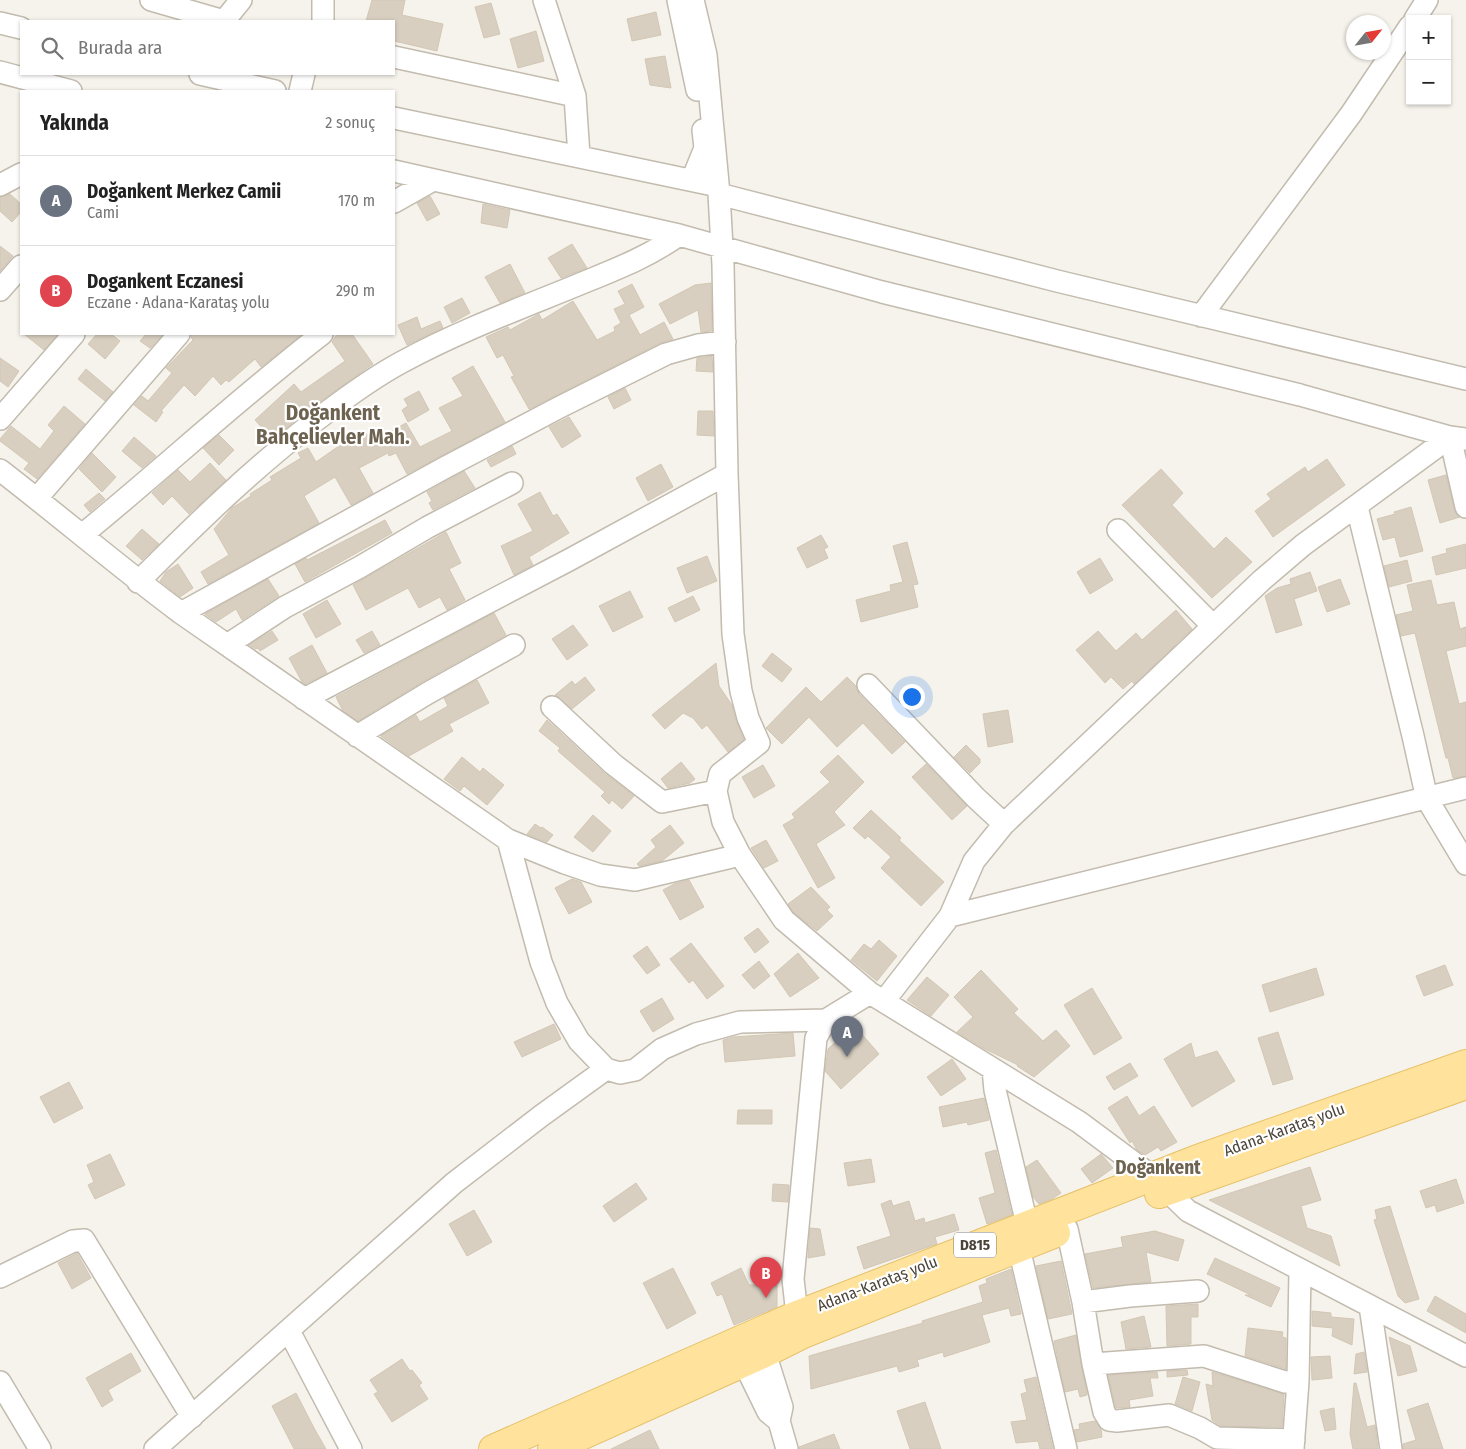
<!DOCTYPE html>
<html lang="tr">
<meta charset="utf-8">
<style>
:root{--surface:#fff;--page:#f2f2f2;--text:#222;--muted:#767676;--line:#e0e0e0;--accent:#fc3f1d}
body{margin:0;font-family:"Fira Sans Condensed",sans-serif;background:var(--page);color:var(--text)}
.controls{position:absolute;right:15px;top:15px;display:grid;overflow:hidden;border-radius:0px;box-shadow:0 1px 4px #0004}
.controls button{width:45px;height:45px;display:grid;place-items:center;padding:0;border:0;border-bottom:1px solid var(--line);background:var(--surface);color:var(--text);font:25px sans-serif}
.compass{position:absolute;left:1346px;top:15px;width:45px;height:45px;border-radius:50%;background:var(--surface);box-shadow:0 1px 4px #0004;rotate:59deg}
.you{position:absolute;left:911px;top:696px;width:18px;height:18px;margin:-12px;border:4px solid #fff;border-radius:50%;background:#1a73e8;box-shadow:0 0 0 8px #1a73e833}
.badge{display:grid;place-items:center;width:32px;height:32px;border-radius:50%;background:var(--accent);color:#fff;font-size:16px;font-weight:700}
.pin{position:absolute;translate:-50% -41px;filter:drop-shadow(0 1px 2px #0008)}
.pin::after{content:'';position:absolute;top:26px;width:18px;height:15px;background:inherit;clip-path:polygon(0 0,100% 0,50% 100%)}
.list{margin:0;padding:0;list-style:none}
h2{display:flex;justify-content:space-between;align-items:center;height:65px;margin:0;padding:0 20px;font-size:21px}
h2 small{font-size:16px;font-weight:400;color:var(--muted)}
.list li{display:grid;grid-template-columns:32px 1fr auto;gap:15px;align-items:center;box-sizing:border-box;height:90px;padding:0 20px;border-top:1px solid var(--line)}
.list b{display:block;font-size:19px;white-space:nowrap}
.list p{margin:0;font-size:16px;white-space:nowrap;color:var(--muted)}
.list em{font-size:16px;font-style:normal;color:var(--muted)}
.icon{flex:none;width:28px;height:28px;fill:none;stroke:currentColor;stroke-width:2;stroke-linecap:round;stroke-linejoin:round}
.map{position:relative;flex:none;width:1466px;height:1449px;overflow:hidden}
.search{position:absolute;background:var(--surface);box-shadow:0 1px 4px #0004;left:20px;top:20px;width:375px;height:55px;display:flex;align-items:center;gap:12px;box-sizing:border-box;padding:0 18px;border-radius:0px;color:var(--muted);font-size:19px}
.panel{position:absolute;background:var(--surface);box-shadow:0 1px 4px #0004;left:20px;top:90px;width:375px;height:245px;border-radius:0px}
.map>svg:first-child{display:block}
.building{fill:#d8cfc1;stroke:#d3c7b4}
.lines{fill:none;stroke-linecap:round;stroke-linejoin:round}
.minor-casing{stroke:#c2bbae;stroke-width:24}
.major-casing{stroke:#e6c16a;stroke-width:30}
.minor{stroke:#fff;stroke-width:21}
.major{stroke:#ffe39c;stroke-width:28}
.labels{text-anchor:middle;stroke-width:4.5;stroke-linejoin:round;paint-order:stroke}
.shield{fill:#fff;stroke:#817c74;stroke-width:1}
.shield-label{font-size:15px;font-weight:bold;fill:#4b4439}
.street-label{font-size:16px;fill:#4b4439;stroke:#fff}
.quarter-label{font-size:19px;font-weight:bold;fill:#6e6250;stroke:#fff}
.district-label{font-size:21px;font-weight:bold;fill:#6e6250;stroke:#fff}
</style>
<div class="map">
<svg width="1466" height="1449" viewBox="0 0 1466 1449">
<rect width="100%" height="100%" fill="#f6f3ec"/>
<!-- building -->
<path class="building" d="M 372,0 L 405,0 L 402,15 L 443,24 L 437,51 L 394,41 L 394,21 L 366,21 Z
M 491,3 L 500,34 L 484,38 L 475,7 Z
M 656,12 L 661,35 L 632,41 L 627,19 Z
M 536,31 L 544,61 L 518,68 L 510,39 Z
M 665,56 L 671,88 L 650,85 L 645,59 Z
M 10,194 L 21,204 L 21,212 L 12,222 L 0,211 L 0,197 Z
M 430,196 L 440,214 L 427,221 L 417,203 Z
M 483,204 L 510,210 L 507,228 L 481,223 Z
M 572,244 L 587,268 L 561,278 L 548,258 Z
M 0,246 L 13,256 L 0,271 Z
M 510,264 L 525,293 L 500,303 L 485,277 Z
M 711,283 L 712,331 L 701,332 L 698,310 L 670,324 L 659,304 L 695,285 Z
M 632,284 L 644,307 L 629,315 L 640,335 L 664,322 L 673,339 L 660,343 L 529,409 L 511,377 L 514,376 L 503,355 L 497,358 L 486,337 L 508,327 L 510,330 L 539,314 L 542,320 L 573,301 L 597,340 L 615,331 L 614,327 L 621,323 L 614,309 L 625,304 L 618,291 Z
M 462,298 L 470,313 L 452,323 L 444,307 Z
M 417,317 L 421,329 L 440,321 L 443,328 L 407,345 L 398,325 Z
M 24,334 L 58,334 L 44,350 Z
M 97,334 L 111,334 L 120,341 L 105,359 L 88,344 Z
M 146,334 L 163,334 L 150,348 L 140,341 Z
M 191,334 L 302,334 L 261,367 L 255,359 L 229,382 L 226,380 L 221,385 L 213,376 L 195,396 L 184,385 L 161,411 L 163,412 L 156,422 L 134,405 L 142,396 L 148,401 L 172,373 L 166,368 L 193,340 L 191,337 Z
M 337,334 L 352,334 L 373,364 L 325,398 L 272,439 L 255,420 L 294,384 L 301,392 L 345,361 L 332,342 Z
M 712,356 L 713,372 L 696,371 L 697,358 Z
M 0,358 L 19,371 L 8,387 L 0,381 Z
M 473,366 L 505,422 L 407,474 L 396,453 L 389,456 L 388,453 L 359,468 L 373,493 L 351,505 L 335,477 L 304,496 L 319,523 L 208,584 L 201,572 L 229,555 L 214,529 L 232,508 L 251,496 L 250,494 L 272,480 L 270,477 L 301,458 L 298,453 L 308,448 L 316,462 L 336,448 L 366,433 L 371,442 L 406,423 L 420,447 L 452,431 L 439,408 L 463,396 L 452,378 Z
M 86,369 L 113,392 L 105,401 L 78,379 Z
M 625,388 L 631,400 L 614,409 L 608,397 Z
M 419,391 L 429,410 L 408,422 L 402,410 L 408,406 L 404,399 Z
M 64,406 L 85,424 L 37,479 L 24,469 L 29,463 L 0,441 L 0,439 L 11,426 L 40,449 L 54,431 L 48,425 Z
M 698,411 L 713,411 L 714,436 L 697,435 Z
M 569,417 L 581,436 L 562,448 L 549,427 Z
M 219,435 L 234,450 L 219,465 L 203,448 Z
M 134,437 L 156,456 L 142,468 L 122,451 Z
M 512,446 L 516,454 L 491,467 L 487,460 Z
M 92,453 L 116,477 L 102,492 L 79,469 Z
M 1327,459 L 1345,485 L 1273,537 L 1255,511 L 1271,499 L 1267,494 L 1305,467 L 1308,472 Z
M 210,463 L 226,480 L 189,514 L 172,496 L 163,505 L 152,493 L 178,470 L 190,482 Z
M 661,464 L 673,487 L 648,501 L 636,478 Z
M 1161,469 L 1183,493 L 1172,505 L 1214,549 L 1226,537 L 1252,562 L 1212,598 L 1122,505 Z
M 464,471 L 475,488 L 433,510 L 429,503 L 432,501 L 427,492 Z
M 1446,475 L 1454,510 L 1460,517 L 1440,523 L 1428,480 Z
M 540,492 L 553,516 L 557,514 L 569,533 L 529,557 L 533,565 L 514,575 L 501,546 L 533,531 L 518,504 Z
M 99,493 L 105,499 L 90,512 L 84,505 Z
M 1411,507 L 1423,551 L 1400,557 L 1395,537 L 1383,540 L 1377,519 L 1395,514 L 1394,512 Z
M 385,520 L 392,533 L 305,582 L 295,564 L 306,558 L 307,560 Z
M 142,529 L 159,544 L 142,560 L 126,546 Z
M 446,532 L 461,563 L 449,569 L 465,600 L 447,610 L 440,597 L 419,608 L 408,588 L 366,610 L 353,585 Z
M 821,535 L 828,547 L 824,549 L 828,558 L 807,568 L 797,548 Z
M 907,542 L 918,584 L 913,585 L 918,607 L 861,622 L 856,600 L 891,591 L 890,585 L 903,582 L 893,546 Z
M 1466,544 L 1466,568 L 1436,575 L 1432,557 L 1447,553 L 1446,549 Z
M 707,556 L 717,581 L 687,593 L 677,568 Z
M 1100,558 L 1113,580 L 1090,594 L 1077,572 Z
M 1407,560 L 1412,581 L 1389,587 L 1384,566 Z
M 178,564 L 193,588 L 180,597 L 160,581 L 166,572 Z
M 1310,572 L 1317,591 L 1294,599 L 1302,625 L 1276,633 L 1265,596 L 1277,588 L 1291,584 L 1290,579 Z
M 268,579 L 279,596 L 242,620 L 236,609 L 216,622 L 205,614 Z
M 1340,579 L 1350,604 L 1327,612 L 1318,587 Z
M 1431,580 L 1437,605 L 1454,602 L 1460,629 L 1466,627 L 1466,646 L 1446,651 L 1459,704 L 1466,702 L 1466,776 L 1453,778 L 1448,758 L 1446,758 L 1415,633 L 1401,636 L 1396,615 L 1413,611 L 1407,585 Z
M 630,591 L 643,617 L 613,632 L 599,606 Z
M 693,596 L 700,610 L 675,622 L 668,608 Z
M 327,600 L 341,624 L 316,638 L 303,614 Z
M 1176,610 L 1192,629 L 1134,684 L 1132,681 L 1123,689 L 1111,677 L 1105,683 L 1076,650 L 1098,631 L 1116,651 L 1136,633 L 1142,640 Z
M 494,613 L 506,635 L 422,682 L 358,721 L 343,711 L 336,697 Z
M 573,625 L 588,645 L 567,660 L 552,639 Z
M 272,631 L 278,640 L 260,651 L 258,648 L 255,649 L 249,645 Z
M 372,631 L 380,645 L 364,653 L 356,640 Z
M 312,645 L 327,673 L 305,684 L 302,682 L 289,658 Z
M 772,653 L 792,669 L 782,682 L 762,666 Z
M 716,663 L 719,686 L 732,705 L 736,721 L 744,739 L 728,752 L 707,725 L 702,729 L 693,718 L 683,713 L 665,729 L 652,715 Z
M 585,677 L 595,690 L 572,709 L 555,695 L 572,681 L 575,685 Z
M 847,677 L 856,686 L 859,694 L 905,742 L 892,754 L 863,723 L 837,747 L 809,717 L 782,744 L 766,728 L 806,687 L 821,702 Z
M 477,680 L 489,703 L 449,724 L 453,731 L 409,756 L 381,736 L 416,715 L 420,722 L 448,706 L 444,698 Z
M 1008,710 L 1013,742 L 988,747 L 983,714 Z
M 547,720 L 604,773 L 634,796 L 622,809 L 612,800 L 609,804 L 601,796 L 605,792 L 558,751 L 560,748 L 539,731 Z
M 966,745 L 980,759 L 980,763 L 970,773 L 954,757 Z
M 838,755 L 864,782 L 834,812 L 845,825 L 816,844 L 835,878 L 818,888 L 783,825 L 795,818 L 792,814 L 830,782 L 820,772 Z
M 462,757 L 480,772 L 483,768 L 504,785 L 487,805 L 464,786 L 460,791 L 444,779 Z
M 681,762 L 695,779 L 690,783 L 668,788 L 661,779 Z
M 926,764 L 967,806 L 952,820 L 912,777 Z
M 763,765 L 775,786 L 754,798 L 742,777 Z
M 871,810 L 901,838 L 899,840 L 944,882 L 921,906 L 881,868 L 891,857 L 868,836 L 865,839 L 853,828 Z
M 593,815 L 611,831 L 593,852 L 574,837 Z
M 535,824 L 541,828 L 542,827 L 553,835 L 547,842 L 527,834 Z
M 670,825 L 684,843 L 662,861 L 639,866 L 637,864 L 656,847 L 651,840 Z
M 766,840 L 778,861 L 764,868 L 751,848 Z
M 572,879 L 581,882 L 592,902 L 569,914 L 555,888 Z
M 689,880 L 704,907 L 680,920 L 663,890 L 674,884 Z
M 811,887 L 830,907 L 827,910 L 833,916 L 817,931 L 793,912 L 788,904 Z
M 758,928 L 769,942 L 755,953 L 744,938 Z
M 879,940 L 897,956 L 877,981 L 851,960 L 864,944 L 871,949 Z
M 691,943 L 724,986 L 707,999 L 693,980 L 689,983 L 670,959 Z
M 647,946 L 660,965 L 647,974 L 633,956 Z
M 798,953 L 819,978 L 790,997 L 774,974 Z
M 759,961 L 770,976 L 754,989 L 742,975 Z
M 1445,965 L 1453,985 L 1424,996 L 1416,976 Z
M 1316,968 L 1324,995 L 1270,1012 L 1262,985 Z
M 981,970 L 1018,1009 L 1014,1013 L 1043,1041 L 1056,1030 L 1070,1046 L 1034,1077 L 1017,1066 L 1018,1065 L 985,1049 L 957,1032 L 973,1017 L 954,997 Z
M 927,977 L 949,995 L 931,1016 L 907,1000 Z
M 1092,988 L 1122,1038 L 1094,1055 L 1064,1005 Z
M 662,998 L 674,1019 L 653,1032 L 640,1011 Z
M 554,1024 L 561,1039 L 522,1057 L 514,1042 Z
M 854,1025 L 879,1054 L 841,1089 L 825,1071 L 828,1049 Z
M 1278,1032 L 1293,1079 L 1273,1085 L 1258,1038 Z
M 793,1033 L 795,1056 L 725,1062 L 723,1040 L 733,1037 Z
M 1191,1043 L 1195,1058 L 1217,1051 L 1235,1081 L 1192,1107 L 1164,1059 Z
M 952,1059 L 966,1079 L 941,1096 L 927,1077 Z
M 1130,1063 L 1138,1076 L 1114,1090 L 1106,1077 Z
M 69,1082 L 83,1108 L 54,1123 L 40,1097 Z
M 1127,1096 L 1139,1116 L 1154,1106 L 1177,1142 L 1161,1151 L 1158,1147 L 1145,1155 L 1137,1150 L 1132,1141 L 1130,1143 L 1108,1108 Z
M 984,1098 L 989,1120 L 968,1125 L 967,1122 L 943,1127 L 939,1107 Z
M 738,1110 L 772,1110 L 772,1124 L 737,1124 Z
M 996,1150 L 1012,1215 L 987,1224 L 979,1198 L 995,1193 L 985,1153 Z
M 110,1154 L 125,1185 L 95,1199 L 88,1185 L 94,1182 L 87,1165 Z
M 1101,1154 L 1113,1168 L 1092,1183 L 1081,1169 Z
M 871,1159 L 875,1182 L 848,1186 L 844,1163 Z
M 1037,1160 L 1061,1193 L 1052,1199 L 1039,1204 L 1033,1197 L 1026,1167 Z
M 1310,1167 L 1321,1200 L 1301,1206 L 1307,1228 L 1331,1236 L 1340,1266 L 1209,1200 Z
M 1456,1179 L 1464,1203 L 1437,1212 L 1435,1205 L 1426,1208 L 1420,1191 Z
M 636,1183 L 647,1199 L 614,1222 L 603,1206 Z
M 773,1184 L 789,1185 L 788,1202 L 772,1201 Z
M 891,1200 L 893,1206 L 909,1201 L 915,1221 L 924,1218 L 925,1223 L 954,1214 L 959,1230 L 935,1237 L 937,1244 L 864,1269 L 857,1247 L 891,1236 L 881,1204 Z
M 1390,1206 L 1419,1299 L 1405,1303 L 1398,1296 L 1374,1220 L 1377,1219 L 1375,1210 Z
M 474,1210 L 492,1242 L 467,1256 L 449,1224 Z
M 810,1228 L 820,1229 L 825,1255 L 808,1258 Z
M 1155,1231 L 1184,1240 L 1178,1261 L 1146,1252 L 1151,1282 L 1093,1288 L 1085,1254 L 1123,1247 L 1121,1237 Z
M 77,1253 L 91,1278 L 72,1289 L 58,1263 Z
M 1215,1258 L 1280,1288 L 1271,1307 L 1245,1295 L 1251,1295 L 1207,1274 Z
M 1061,1261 L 1072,1314 L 1048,1319 L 1036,1266 Z
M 673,1268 L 696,1313 L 667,1329 L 643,1283 Z
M 741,1268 L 749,1285 L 777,1285 L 777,1307 L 734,1325 L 722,1294 L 717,1296 L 711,1283 Z
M 1011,1269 L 1021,1314 L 1011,1316 L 1009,1308 L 982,1315 L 990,1342 L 944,1357 L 943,1352 L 917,1360 L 919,1366 L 899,1372 L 897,1366 L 811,1389 L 809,1356 L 923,1323 L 922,1321 L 983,1302 L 979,1286 L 987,1283 L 986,1279 Z
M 1435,1296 L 1466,1314 L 1466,1333 L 1427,1311 Z
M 1198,1304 L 1198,1317 L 1191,1317 L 1191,1344 L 1167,1346 L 1166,1306 Z
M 1312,1311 L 1331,1313 L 1331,1317 L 1354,1319 L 1352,1345 L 1332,1336 L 1333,1328 L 1312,1326 Z
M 1144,1316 L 1151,1347 L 1126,1349 L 1121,1322 Z
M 1248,1328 L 1283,1332 L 1282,1337 L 1286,1338 L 1286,1369 L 1245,1356 Z
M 1076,1335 L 1087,1395 L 1080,1397 L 1078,1389 L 1065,1392 L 1054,1341 Z
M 1389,1337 L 1410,1346 L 1417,1371 L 1398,1376 Z
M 1364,1352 L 1367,1372 L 1354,1374 L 1356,1354 Z
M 131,1353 L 141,1371 L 108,1390 L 113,1400 L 102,1407 L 86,1378 Z
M 1330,1356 L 1332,1378 L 1312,1380 L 1311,1357 Z
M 402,1359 L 410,1371 L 412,1370 L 422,1383 L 419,1385 L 428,1399 L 392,1422 L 374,1394 L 378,1392 L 370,1380 Z
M 1187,1370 L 1188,1375 L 1167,1377 L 1167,1371 Z
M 1157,1372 L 1158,1378 L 1150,1378 L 1153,1396 L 1129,1400 L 1130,1407 L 1116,1408 L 1108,1375 Z
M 1212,1372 L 1284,1394 L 1282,1427 L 1221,1426 L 1212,1420 L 1206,1384 L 1213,1386 Z
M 1036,1377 L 1053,1449 L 1040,1449 L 1038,1441 L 1016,1443 L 1011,1422 L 1027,1420 L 1021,1394 L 1027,1392 L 1024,1380 Z
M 1183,1377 L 1200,1382 L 1192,1411 L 1175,1404 Z
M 1354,1383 L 1356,1383 L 1367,1427 L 1375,1425 L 1378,1449 L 1353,1449 L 1350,1434 Z
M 296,1393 L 314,1428 L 326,1449 L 294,1449 L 290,1441 L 272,1406 Z
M 925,1402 L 941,1449 L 910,1449 L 897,1411 Z
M 1428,1403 L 1443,1449 L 1403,1449 L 1403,1444 L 1416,1440 L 1407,1410 Z
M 1334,1408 L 1336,1429 L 1325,1431 L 1320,1411 Z
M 1095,1421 L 1101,1429 L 1102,1437 L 1077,1442 L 1074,1430 L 1080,1429 L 1079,1424 Z
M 650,1430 L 659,1449 L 611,1449 Z
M 834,1434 L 840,1449 L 799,1449 L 799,1447 Z"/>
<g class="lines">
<defs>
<path id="minor" d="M 151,0 L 224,21 L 241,0
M 323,0 L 323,21
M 544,0 L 575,96 L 579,156
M 678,0 L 697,90
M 693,0 L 706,55 L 719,194 L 723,265 L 727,474 L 733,634 L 741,691 L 748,718 L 759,743 L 720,774 L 716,791 L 723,822 L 740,855 L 784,920 L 870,993 L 1079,1122 L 1153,1177 L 1188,1211 L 1466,1356
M 1415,19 L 1427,0
M 0,23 L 21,28
M 394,57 L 575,96
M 0,72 L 71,91
M 200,74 L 275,91
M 300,91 L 304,74
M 394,118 L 718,186
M 394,171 L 679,235
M 692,180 L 705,148 L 703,130
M 0,185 L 21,174
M 719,194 L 1057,281 L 1466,379
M 394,202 L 433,180
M 0,290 L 21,266
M 1201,316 L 1351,114 L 1410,26
M 0,419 L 74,334
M 0,470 C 61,517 119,567 181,613 L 508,840 L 565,863 L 600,875 L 635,880 L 740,855
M 37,498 L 179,334
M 1357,507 L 1413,736 L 1427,799 L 1466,864
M 1118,530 L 1213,626
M 82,535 C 163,469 239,398 322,334
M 138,582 C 197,523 256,465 323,415 C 348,396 374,377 402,362 C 457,332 516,310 575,286 C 611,271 647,258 679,235 L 882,292 L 1300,395 L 1450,437 L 1466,439
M 181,613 L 446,467 L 558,408 L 666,354 L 698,345 L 725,342
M 227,645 L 285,607 L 360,567 L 428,527 L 512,483
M 868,685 L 976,798 L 1004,824
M 304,699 L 569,560 L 727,474
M 552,707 L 613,764 L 662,802 L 716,791
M 357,736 L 428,693 L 514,645
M 508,840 L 541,962 L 557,1003 L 579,1041 L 606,1069 L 620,1073 L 635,1070 L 662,1049 L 696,1034 L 740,1022 L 826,1020
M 950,916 L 1466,788
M 884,1001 L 950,916 L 974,861 L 1004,824 L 1262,580 L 1303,545 L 1450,437 L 1466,507
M 993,1069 L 995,1090 L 1027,1224
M 1067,1229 L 1083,1302 L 1093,1364 L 1104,1412 L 1109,1420 L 1117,1421 L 1169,1415 L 1200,1428 L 1217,1438 L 1294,1440
M 1019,1248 L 1066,1449
M 0,1277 L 73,1241 L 84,1240 L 192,1417
M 1083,1302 L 1130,1296 L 1198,1291
M 1370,1306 L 1391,1449
M 801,1328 L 797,1315 L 793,1279 L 816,1038 L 826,1020 L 870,993
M 289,1331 L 351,1449
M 765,1353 L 782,1407 L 779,1421 L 787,1449
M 744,1363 L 768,1412 L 779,1421
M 1093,1364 L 1204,1356 L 1285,1382 L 1298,1381
M 0,1382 L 40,1449
M 155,1449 L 454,1183 L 541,1116 L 606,1069
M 1293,1449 L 1298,1381 L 1300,1270"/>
<path id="major" d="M 1159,1194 L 1466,1085
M 493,1449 L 797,1315 L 1195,1160 L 1466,1064
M 552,1449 L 765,1353 L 803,1334 L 1056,1233"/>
</defs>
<!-- minor casing -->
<use href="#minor" class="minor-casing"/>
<!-- major casing -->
<use href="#major" class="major-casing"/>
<!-- minor -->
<use href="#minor" class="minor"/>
<!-- major -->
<use href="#major" class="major"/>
</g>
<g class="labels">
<!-- shield labels -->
<rect class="shield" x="954" y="1232.5" width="42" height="25" rx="4"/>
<g class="shield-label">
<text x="975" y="1250">D815</text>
</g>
<!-- street labels -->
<g class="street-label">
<text transform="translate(1284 1129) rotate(-20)" y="6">Adana-Karataş yolu</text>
<text transform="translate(877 1283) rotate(-21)" y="6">Adana-Karataş yolu</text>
</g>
<!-- quarter labels -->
<g class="quarter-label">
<text x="1158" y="1174">Doğankent</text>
</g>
<!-- district labels -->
<g class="district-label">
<text x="333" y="420">Doğankent<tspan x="333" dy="24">Bahçelievler Mah.</tspan></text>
</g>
</g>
</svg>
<div class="controls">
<button>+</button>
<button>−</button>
</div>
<svg class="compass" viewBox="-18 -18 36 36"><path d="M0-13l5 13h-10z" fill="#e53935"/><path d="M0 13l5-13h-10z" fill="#767676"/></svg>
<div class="you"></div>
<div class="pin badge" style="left:847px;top:1057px;background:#6b7280">A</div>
<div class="pin badge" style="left:766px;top:1298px;background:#e0444e">B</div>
<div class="search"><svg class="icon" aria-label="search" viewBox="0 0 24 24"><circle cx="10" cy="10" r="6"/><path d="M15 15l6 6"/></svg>Burada ara</div>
<section class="panel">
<h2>Yakında<small>2 sonuç</small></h2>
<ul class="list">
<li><span class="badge" style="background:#6b7280">A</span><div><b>Doğankent Merkez Camii</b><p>Cami</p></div><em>170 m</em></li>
<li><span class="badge" style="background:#e0444e">B</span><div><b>Dogankent Eczanesi</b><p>Eczane · Adana-Karataş yolu</p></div><em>290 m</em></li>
</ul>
</section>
</div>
